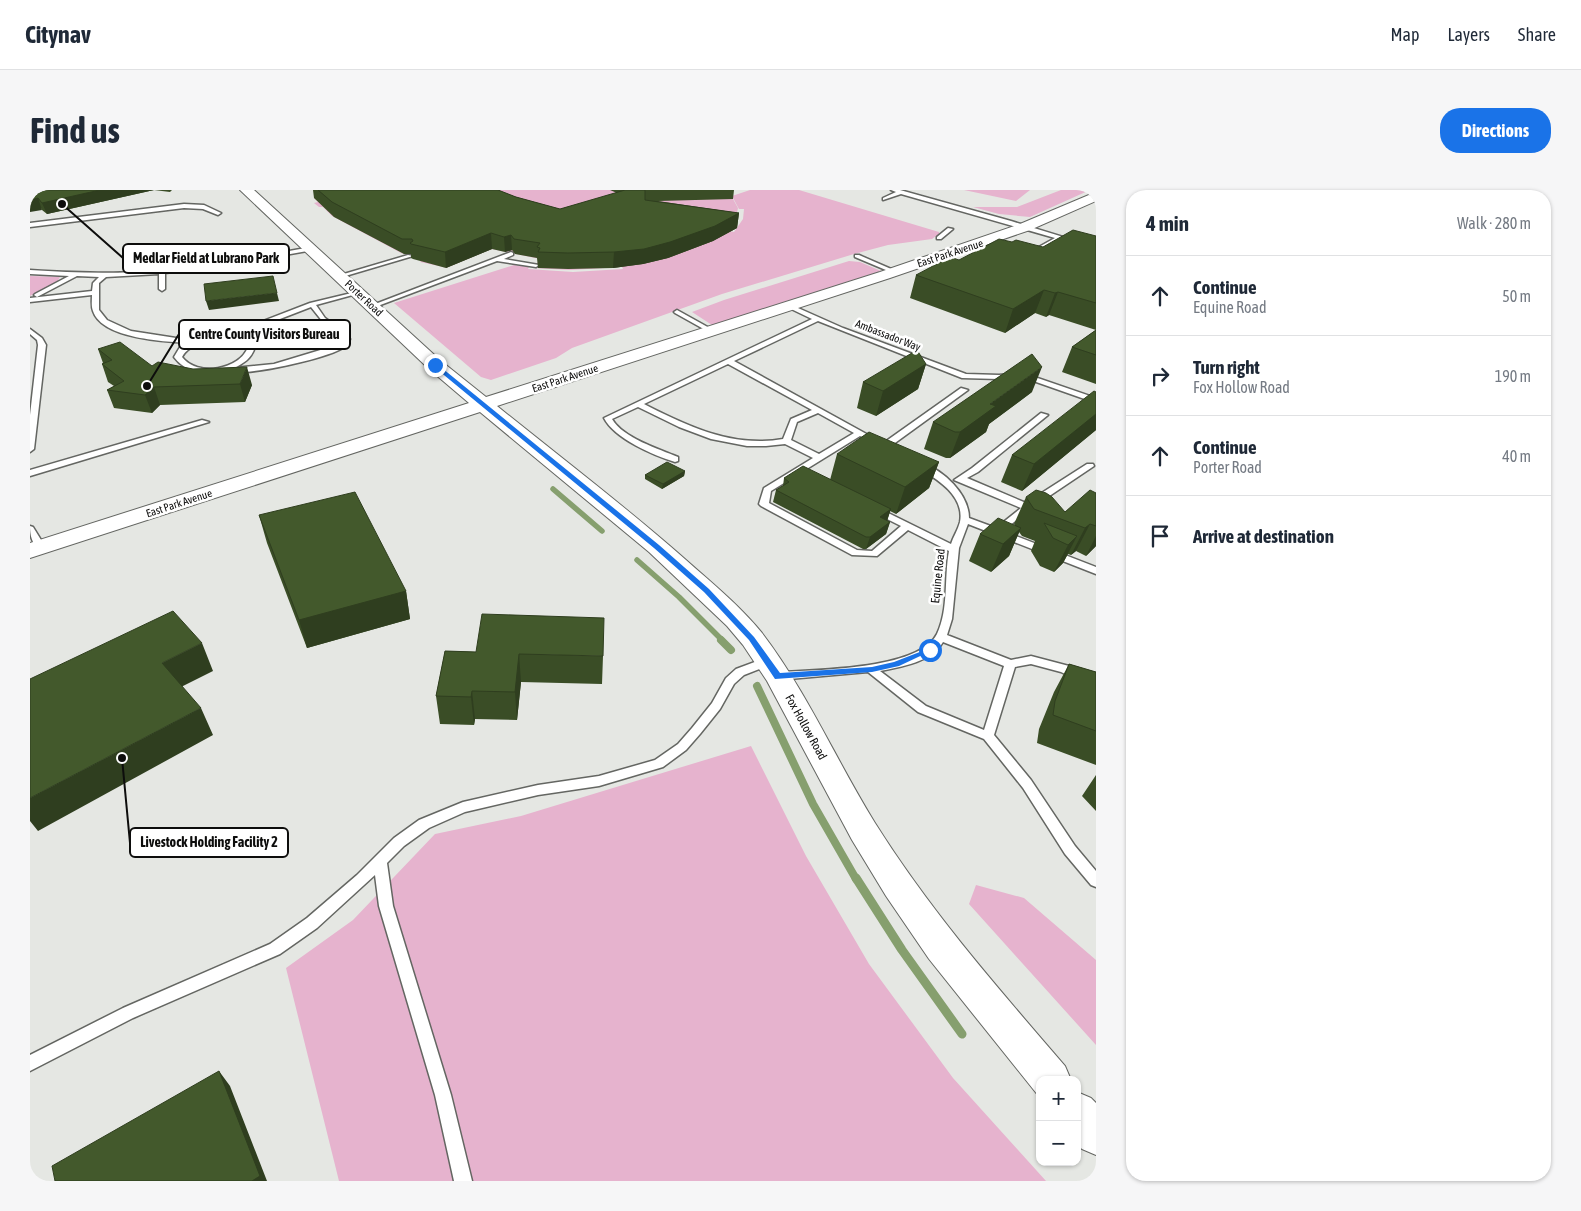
<!DOCTYPE html>
<meta charset="utf-8">
<style>
:root{--surface:#fff;--page:#f6f6f7;--text:#1f2937;--muted:#747a83;--line:#e0e1e3;--accent:#1a73e8}
body{margin:0;font-family:"Asap Condensed",sans-serif;background:var(--page);color:var(--text)}
.controls{position:absolute;right:15px;bottom:15px;display:grid;overflow:hidden;border-radius:10px;box-shadow:0 1px 4px #0004}
.controls button{width:45px;height:45px;display:grid;place-items:center;padding:0;border:0;border-bottom:1px solid var(--line);background:var(--surface);color:var(--text);font:25px sans-serif}
.stop{position:absolute;width:15px;height:15px;margin:-11px;border:4px solid #1a73e8;border-radius:50%;background:#fff}
.stop.end{background:#1a73e8;border-color:#fff;box-shadow:0 1px 5px #0008}
.list{margin:0;padding:0;list-style:none}
h2{display:flex;justify-content:space-between;align-items:center;height:65px;margin:0;padding:0 20px;font-size:21px}
h2 small{font-size:16px;font-weight:400;color:var(--muted)}
.list li{display:grid;grid-template-columns:32px 1fr auto;gap:15px;align-items:center;box-sizing:border-box;height:80px;padding:0 20px;border-top:1px solid var(--line)}
.list b{display:block;font-size:19px;white-space:nowrap}
.list p{margin:0;font-size:16px;white-space:nowrap;color:var(--muted)}
.list em{font-size:16px;font-style:normal;color:var(--muted)}
.icon{flex:none;width:28px;height:28px;fill:none;stroke:currentColor;stroke-width:2;stroke-linecap:round;stroke-linejoin:round}
.map{position:relative;flex:none;width:1066px;height:991px;overflow:hidden;border-radius:20px}
header{display:flex;align-items:center;gap:30px;box-sizing:border-box;height:70px;padding:0 25px;background:var(--surface);border-bottom:1px solid var(--line)}
header strong{font-size:24px}
nav{display:flex;gap:28px;margin-inline-start:auto;font-size:18px}
.intro{display:flex;align-items:center;justify-content:space-between;box-sizing:border-box;height:120px;padding:0 30px}
h1{margin:0;font-size:35px}
.button{padding:12px 22px;border-radius:20px;background:var(--accent);color:#fff;font-size:18px;font-weight:700}
main{display:flex;gap:30px;padding:0 30px}
aside{flex:1;background:var(--surface);border-radius:20px;box-shadow:0 1px 4px #0004}
.map>svg:first-child{display:block}
.green{fill:#e6b3ce}
.lines{fill:none;stroke-linecap:round;stroke-linejoin:round}
.stream-far2{stroke:#869f6e;stroke-width:5.5}
.stream-far1{stroke:#869f6e;stroke-width:8}
.stream{stroke:#869f6e;stroke-width:9}
.lane-casing{stroke:#646662;stroke-width:3}
.secondary-casing{stroke:#646662;stroke-width:2}
.lane{fill:#fff;fill-rule:evenodd}
.secondary{fill:#fff;fill-rule:evenodd}
.wall{fill:#3a4d26}
.shaded-wall{fill:#2f3e1f}
.building{fill:#43592c;stroke:#2f3e1f}
.route{fill:#1a73e8}
.labels{text-anchor:middle;stroke-width:5;stroke-linejoin:round;paint-order:stroke}
.far-street-label{font-size:11px;fill:#0d0d0c;stroke:#fff}
.street-label{font-size:12px;fill:#0d0d0c;stroke:#fff}
.leader{fill:none;stroke:#0d0d0c;stroke-width:2}
.callout-dot{fill:#0d0d0c;stroke:#fff;stroke-width:2}
.callout{fill:#fff;stroke:#0d0d0c;stroke-width:2}
.callout-label{font-size:14px;text-anchor:middle;font-weight:bold;fill:#0d0d0c}
</style>
<header>
<strong>Citynav</strong>
<nav><a>Map</a><a>Layers</a><a>Share</a></nav>
</header>
<div class="intro"><h1>Find us</h1><a class="button">Directions</a></div>
<main>
<div class="map">
<svg width="1066" height="991" viewBox="0 0 1066 991">
<rect width="100%" height="100%" fill="#e5e7e3"/>
<!-- green -->
<path class="green" d="M 328,0 L 670,0 L 703,9 L 708,18 L 705,32 L 699,41 L 704,42 L 713,29 L 714,19 L 709,19 L 702,6 L 720,0 L 769,0 L 909,42 L 909,44 L 902,49 L 858,55 L 824,64 L 692,104 L 542,158 L 526,168 L 461,190 L 451,187 L 364,113 L 484,75 L 499,77 L 498,79 L 543,82 L 593,79 L 592,77 L 540,80 L 503,78 L 510,69 L 462,59 L 416,78 C 407,75 398,74 390,72 L 392,70 L 371,63 L 302,26 L 293,17 L 289,17 L 284,13 L 288,12 L 284,8 Z
M 934,0 L 1000,0 L 986,11 Z
M 1031,0 L 1060,0 L 1000,27 L 969,24 L 943,17 L 987,17 Z
M 819,71 L 830,72 L 851,81 L 682,135 L 662,122 L 694,110 Z
M 0,86 L 30,87 L 27,92 L 0,106 Z
M 721,556 L 776,666 L 839,774 L 923,888 L 1016,991 L 309,991 L 256,778 L 323,730 L 405,644 L 491,626 Z
M 946,695 L 994,708 L 1066,770 L 1066,855 L 939,714 Z"/>
<g class="lines">
<!-- stream-far2 -->
<path class="stream-far2" d="M 523,299 L 572,341
M 607,370 L 649,407 L 693,451"/>
<!-- stream-far1 -->
<path class="stream-far1" d="M 691,450 L 701,460
M 727,496 L 783,614 L 826,689"/>
<!-- stream -->
<path class="stream" d="M 826,688 L 872,760 L 932,844"/>
<defs>
<path id="lane" d="M 861,0 L 870,0 L 981,31 L 1066,57 L 1066,61 L 1030,50 L 1002,65 L 998,65 L 998,63 L 1025,48 L 871,4 L 853,10 L 853,8 L 866,2 Z
M 154,14 L 174,15 L 191,23 L 188,25 L 173,19 L 154,18 L 0,37 L 0,33 Z
M 918,38 L 923,39 L 911,49 L 907,49 L 907,47 Z
M 281,57 L 283,58 L 283,60 L 193,76 L 135,83 L 135,99 L 132,101 L 129,99 L 129,84 L 76,87 L 69,93 L 69,120 L 77,130 L 101,141 L 146,148 L 197,145 L 280,113 L 330,101 L 330,103 L 286,115 L 295,128 L 316,143 L 320,149 C 318,153 317,156 313,158 C 294,169 222,185 200,182 L 200,179 C 180,184 158,186 144,167 L 150,157 L 161,153 C 137,152 72,149 63,121 C 61,116 62,110 62,105 L 0,112 L 0,108 L 62,101 L 63,93 L 69,87 L 47,86 L 7,107 L 4,105 L 5,104 L 39,86 L 0,84 L 0,80 C 34,82 69,84 103,82 C 163,79 222,68 281,57 ZM 281,117 L 293,132 L 248,148 L 223,154 L 206,146 ZM 298,135 L 311,145 L 312,152 L 307,155 L 244,174 L 204,178 C 214,173 221,169 225,157 L 252,151 ZM 191,150 C 202,149 210,150 218,157 C 210,180 167,187 152,167 C 160,153 177,152 191,150 Z
M 481,62 L 483,63 L 483,65 L 474,69 L 509,75 L 506,77 L 467,71 L 345,117 L 340,116 Z
M 378,65 L 383,66 L 312,87 L 307,86 Z
M 825,65 L 829,65 L 868,82 L 863,83 L 825,67 Z
M 759,114 L 813,138 L 936,184 L 969,185 L 993,183 L 1066,208 L 1066,213 L 992,187 L 969,189 L 932,188 L 788,131 L 704,171 L 851,252 L 847,254 L 830,246 L 741,301 L 739,313 L 827,360 L 842,361 L 871,336 L 843,322 L 843,318 L 846,317 L 921,354 C 923,347 928,340 930,332 C 935,306 907,289 889,278 L 889,274 L 892,273 C 913,280 939,304 939,328 L 966,338 L 991,318 L 924,290 L 942,278 L 1011,223 L 1018,225 L 948,282 L 937,288 L 996,313 L 1057,274 L 1063,274 L 1064,276 L 1000,319 L 973,341 L 1066,377 L 1066,384 L 938,334 L 929,358 L 922,429 L 917,445 L 981,470 L 1001,466 L 1039,476 L 1066,490 L 1066,499 L 1031,482 L 1001,474 L 985,477 L 964,545 L 1001,590 L 1045,656 L 1066,681 L 1066,697 L 1061,695 L 1035,664 L 993,598 L 954,549 L 888,522 L 838,482 L 748,490 L 742,486 L 748,482 C 785,480 889,480 907,444 C 919,419 914,387 919,361 L 878,340 L 847,366 L 822,365 L 731,316 L 729,314 L 734,298 L 783,268 L 755,254 L 736,256 L 717,256 L 681,249 L 649,237 L 608,217 L 582,229 C 593,248 629,259 648,267 L 648,271 L 645,272 C 623,265 585,249 574,228 L 782,129 L 757,117 L 756,116 ZM 698,174 L 782,220 L 761,229 L 753,249 C 703,258 657,236 614,214 ZM 788,223 L 824,243 L 789,264 L 761,250 L 767,232 ZM 913,452 L 974,476 L 954,540 L 896,516 L 850,481 C 871,477 902,472 913,452 Z
M 647,120 L 683,140 L 684,141 L 679,142 L 645,123 L 644,122 Z
M 0,139 L 12,148 L 16,155 L 4,259 L 0,262 L 0,225 L 8,155 L 7,150 L 0,144 Z
M 931,198 L 938,200 L 858,258 L 852,258 L 852,254 Z
M 172,230 L 179,232 L 0,286 L 0,280 Z
M 0,336 L 3,337 L 16,358 L 14,360 L 8,360 C 2,352 0,346 0,336 Z
M 738,467 L 742,468 L 743,471 L 742,474 L 714,485 L 704,494 L 690,519 L 670,544 L 656,560 L 633,577 L 569,596 L 508,605 L 435,622 L 399,638 L 374,656 L 357,673 L 363,716 L 421,905 L 442,991 L 424,991 L 405,905 L 349,716 L 345,685 L 287,738 L 250,764 L 103,828 L 0,881 L 0,865 L 93,818 L 240,754 L 277,728 L 327,685 L 364,648 L 389,630 L 433,612 L 508,595 L 569,586 L 625,570 L 648,554 L 662,538 L 682,513 L 696,488 L 706,479 Z"/>
<path id="secondary" d="M 210,0 L 224,0 L 411,171 L 456,207 L 850,82 L 990,34 L 1066,2 L 1066,11 L 1000,40 L 860,88 L 467,216 C 530,267 595,316 656,370 C 682,393 710,416 732,443 C 777,502 806,570 845,633 C 901,722 967,797 1035,876 L 1041,890 L 1010,890 L 1010,905 L 1007,904 L 899,769 L 856,706 L 822,650 L 737,491 L 713,455 L 697,436 L 619,362 L 450,222 L 0,368 L 0,353 L 439,213 L 399,179 Z
M 1047,902 L 1061,908 L 1066,913 L 1066,965 L 1052,959 L 1047,954 Z"/>
</defs>
<!-- lane casing -->
<use href="#lane" class="lane-casing"/>
<!-- secondary casing -->
<use href="#secondary" class="secondary-casing"/>
<!-- lane -->
<use href="#lane" class="lane"/>
<!-- secondary -->
<use href="#secondary" class="secondary"/>
</g>
<!-- wall -->
<path class="wall" d="M 0,0 L 142,0 L 140,2 L 124,0 L 17,24 L 12,20 Z
M 283,0 L 468,0 L 486,7 L 530,19 L 587,3 L 580,0 L 704,0 L 703,9 L 628,11 L 709,23 L 707,38 L 683,51 L 638,68 L 613,74 L 583,78 L 538,79 L 508,78 L 507,68 L 485,64 L 482,60 L 475,62 L 462,59 L 416,78 L 383,69 L 381,68 L 381,64 L 374,64 L 304,27 L 284,8 Z
M 1066,46 L 1066,140 L 1019,125 L 1016,127 L 1005,123 L 975,143 L 880,108 L 886,85 L 929,70 L 1013,57 Z
M 1066,140 L 1066,194 L 1032,182 L 1042,157 Z
M 68,159 L 122,176 L 222,195 L 215,212 L 130,215 L 122,223 L 84,218 L 77,200 L 84,196 L 78,192 L 72,174 L 73,173 Z
M 896,174 L 888,199 L 846,226 L 827,218 L 833,192 Z
M 1002,202 L 959,234 L 956,242 L 920,268 L 916,268 L 894,259 L 903,232 Z
M 1066,202 L 1066,240 L 992,301 L 971,292 L 982,265 Z
M 807,264 L 909,272 L 899,298 L 866,324 L 860,321 L 857,331 L 860,332 L 856,344 L 836,359 L 833,359 L 743,312 L 746,300 L 753,296 L 754,288 L 800,290 Z
M 655,281 L 654,286 L 632,299 L 615,289 L 615,285 Z
M 1066,303 L 1066,356 L 1056,366 L 1046,361 L 1041,365 L 1038,364 L 1033,373 L 1024,382 L 1010,376 L 1001,361 L 1005,351 L 992,346 L 989,342 L 979,366 L 961,382 L 939,371 L 950,344 L 985,336 L 984,334 L 996,307 L 1035,322 Z
M 229,325 L 376,401 L 380,429 L 277,458 L 237,353 Z
M 415,461 L 573,466 L 572,494 L 491,492 L 487,530 L 445,529 L 444,535 L 410,534 L 406,506 Z
M 1039,474 L 1066,482 L 1066,575 L 1007,553 L 1009,539 L 1024,502 Z
M 1066,585 L 1066,621 L 1052,606 Z"/>
<!-- shaded-wall -->
<path class="shaded-wall" d="M 70,0 L 124,0 L 17,24 L 12,13 Z
M 8,8 L 12,20 L 0,22 L 0,10 Z
M 709,23 L 707,38 L 683,51 L 638,68 L 613,74 L 583,78 L 584,62 Z
M 461,43 L 462,59 L 416,78 L 415,62 Z
M 481,45 L 482,60 L 475,62 L 474,47 Z
M 1014,100 L 1005,123 L 975,143 L 983,119 Z
M 1028,102 L 1019,125 L 1016,127 L 1025,103 Z
M 247,103 L 249,111 L 179,120 L 176,111 Z
M 896,174 L 888,199 L 846,226 L 853,201 Z
M 217,177 L 222,195 L 215,212 L 210,194 Z
M 1012,177 L 1002,202 L 959,234 L 956,242 L 920,268 L 930,242 L 960,214 Z
M 124,197 L 130,215 L 122,223 L 115,205 Z
M 1066,224 L 1066,240 L 992,301 L 1004,274 Z
M 909,272 L 899,298 L 866,324 L 875,297 Z
M 655,281 L 654,286 L 632,299 L 633,294 Z
M 861,319 L 857,331 L 850,327 Z
M 860,332 L 856,344 L 836,359 L 840,347 Z
M 1060,334 L 1046,361 L 1041,365 L 1055,338 Z
M 991,338 L 979,366 L 961,382 L 973,354 Z
M 1047,346 L 1033,373 L 1024,382 L 1038,355 Z
M 1066,346 L 1066,356 L 1056,366 Z
M 376,401 L 380,429 L 277,458 L 269,430 Z
M 172,453 L 183,481 L 145,500 L 132,473 Z
M 489,464 L 491,492 L 487,530 L 485,502 Z
M 442,501 L 445,529 L 444,535 L 441,507 Z
M 171,518 L 183,545 L 8,641 L 0,631 L 0,608 Z
M 189,881 L 200,896 L 237,991 L 222,991 Z"/>
<!-- building -->
<path class="building" d="M 0,0 L 70,0 L 12,13 L 8,8 L 0,10 Z
M 288,0 L 468,0 L 486,7 L 530,19 L 595,0 L 615,0 L 615,10 L 709,23 L 685,36 L 640,52 L 614,59 L 584,62 L 538,63 L 508,62 L 510,58 L 507,57 L 510,53 L 484,49 L 481,45 L 474,47 L 461,43 L 415,62 L 381,54 L 380,53 L 383,51 L 382,49 L 372,49 L 302,12 Z
M 1043,40 L 1066,46 L 1066,113 L 1028,102 L 1025,103 L 1014,100 L 983,119 L 886,85 L 920,67 L 929,70 L 969,49 L 982,52 L 986,50 L 1013,57 Z
M 243,86 L 247,103 L 176,111 L 174,94 Z
M 1066,140 L 1066,165 L 1042,157 Z
M 90,152 L 122,176 L 128,172 L 163,179 L 217,177 L 210,194 L 124,197 L 115,205 L 77,200 L 94,191 L 72,174 L 82,170 L 68,159 Z
M 887,160 L 896,174 L 853,201 L 833,192 Z
M 1002,164 L 1012,177 L 960,214 L 966,216 L 930,242 L 925,242 L 903,232 Z
M 1064,201 L 1066,202 L 1066,224 L 1004,274 L 982,265 Z
M 839,242 L 909,272 L 875,297 L 807,264 Z
M 637,272 L 655,281 L 633,294 L 615,285 Z
M 773,276 L 861,319 L 850,327 L 860,332 L 840,347 L 836,347 L 746,300 L 759,292 L 754,288 Z
M 1006,300 L 1016,303 L 1022,307 L 1035,322 L 1060,300 L 1066,303 L 1066,336 L 1060,334 L 1055,338 L 1004,319 L 996,307 Z
M 325,302 L 376,401 L 269,430 L 229,325 Z
M 968,328 L 991,338 L 973,354 L 950,344 Z
M 1014,333 L 1047,346 L 1038,355 L 1023,348 Z
M 143,421 L 172,453 L 132,473 L 171,518 L 0,608 L 0,489 Z
M 452,424 L 574,428 L 573,466 L 489,464 L 485,502 L 442,501 L 441,507 L 406,506 L 415,461 L 446,462 Z
M 1039,474 L 1066,482 L 1066,541 L 1023,525 L 1025,511 Z
M 189,881 L 230,986 L 222,991 L 25,991 L 22,976 Z"/>
<!-- route -->
<path class="route" d="M 403,174 L 407,174 L 629,355 L 679,399 L 724,447 L 750,483 L 842,477 L 864,472 L 900,458 L 903,460 L 869,476 L 842,482 L 745,489 L 719,450 L 674,402 L 624,358 L 403,176 Z"/>
<g class="labels">
<!-- far-street labels -->
<g class="far-street-label">
<text transform="translate(920 63) rotate(-18)" y="4">East Park Avenue</text>
<text transform="translate(334 108) rotate(43)" y="4">Porter Road</text>
<text transform="translate(858 145) rotate(21)" y="4">Ambassador Way</text>
<text transform="translate(535 188) rotate(-18)" y="4">East Park Avenue</text>
<text transform="translate(149 313) rotate(-18)" y="4">East Park Avenue</text>
</g>
<!-- street labels -->
<g class="street-label">
<text transform="translate(908 386) rotate(-84)" y="4">Equine Road</text>
<text transform="translate(776 537) rotate(61)" y="4">Fox Hollow Road</text>
</g>
</g>
<!-- callouts -->
<path class="leader" d="M32 14L93 68M117 196L149 144M92 568L100 653"/>
<g class="callout-dot">
<circle cx="32" cy="14" r="5"/>
<circle cx="117" cy="196" r="5"/>
<circle cx="92" cy="568" r="5"/>
</g>
<g class="callout">
<rect x="93" y="54" width="166" height="29" rx="5"/>
<rect x="149" y="130" width="171" height="29" rx="5"/>
<rect x="100" y="638" width="158" height="29" rx="5"/>
</g>
<g class="callout-label">
<text x="176" y="73">Medlar Field at Lubrano Park</text>
<text x="234" y="149">Centre County Visitors Bureau</text>
<text x="179" y="657">Livestock Holding Facility 2</text>
</g>
</svg>
<div class="controls">
<button>+</button>
<button>−</button>
</div>
<div class="stop" style="left:900px;top:460px"></div>
<div class="stop end" style="left:405px;top:175px"></div>
</div>
<aside>
<h2>4 min<small>Walk · 280 m</small></h2>
<ul class="list">
<li><svg class="icon" aria-label="ahead" viewBox="0 0 24 24"><path d="M12 20V5M6 11l6-6 6 6"/></svg><div><b>Continue</b><p>Equine Road</p></div><em>50 m</em></li>
<li><svg class="icon" aria-label="right" viewBox="0 0 24 24"><path d="M7 20v-9h11M14 6l5 5-5 5"/></svg><div><b>Turn right</b><p>Fox Hollow Road</p></div><em>190 m</em></li>
<li><svg class="icon" aria-label="ahead" viewBox="0 0 24 24"><path d="M12 20V5M6 11l6-6 6 6"/></svg><div><b>Continue</b><p>Porter Road</p></div><em>40 m</em></li>
<li><svg class="icon" aria-label="arrive" viewBox="0 0 24 24"><path d="M6 21V4h12l-3 4 3 4H6"/></svg><div><b>Arrive at destination</b></div></li>
</ul>
</aside>
</main>
